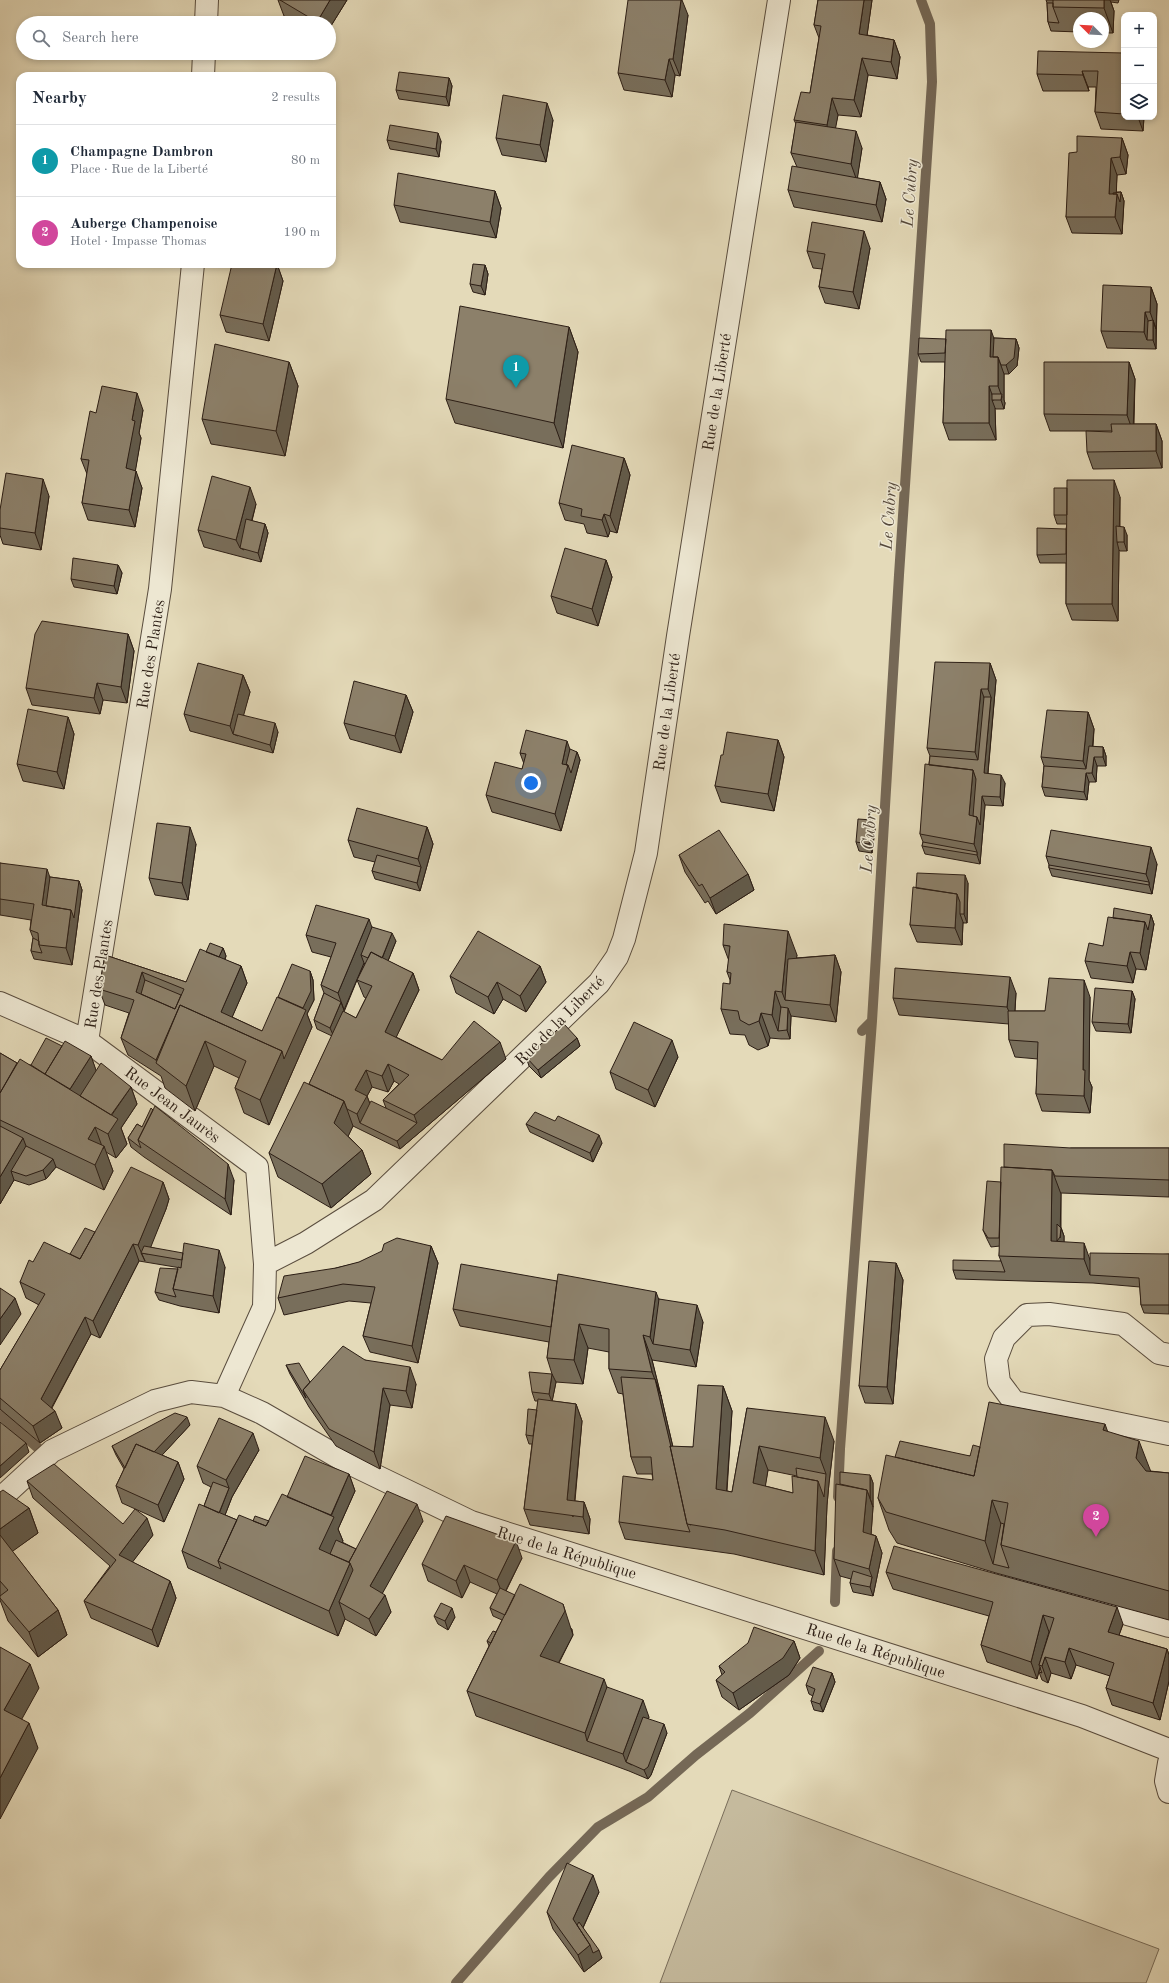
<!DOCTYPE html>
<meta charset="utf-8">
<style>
:root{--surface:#fff;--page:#f2f2f3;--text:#1f2937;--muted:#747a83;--line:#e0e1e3;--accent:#8f2418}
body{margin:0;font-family:"Old Standard TT",serif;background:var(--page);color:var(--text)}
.controls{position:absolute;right:12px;top:12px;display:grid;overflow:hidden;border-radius:8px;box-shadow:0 2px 6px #0003}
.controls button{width:36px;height:36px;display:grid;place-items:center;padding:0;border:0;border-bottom:1px solid var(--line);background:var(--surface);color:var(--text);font:20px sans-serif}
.compass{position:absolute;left:1073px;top:12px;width:36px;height:36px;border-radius:50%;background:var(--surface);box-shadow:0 2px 6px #0003;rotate:294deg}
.you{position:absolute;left:531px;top:783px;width:14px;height:14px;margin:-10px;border:3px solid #fff;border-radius:50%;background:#1a73e8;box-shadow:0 0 0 6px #1a73e833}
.badge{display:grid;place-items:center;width:26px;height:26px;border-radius:50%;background:var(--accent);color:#fff;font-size:13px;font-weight:700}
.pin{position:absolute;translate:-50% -33px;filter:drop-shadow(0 1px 2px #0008)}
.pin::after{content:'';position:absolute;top:21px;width:14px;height:12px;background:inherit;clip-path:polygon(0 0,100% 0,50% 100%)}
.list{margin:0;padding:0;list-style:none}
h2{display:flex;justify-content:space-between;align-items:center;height:52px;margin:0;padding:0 16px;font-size:17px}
h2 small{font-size:13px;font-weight:400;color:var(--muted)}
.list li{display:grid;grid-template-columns:26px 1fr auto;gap:12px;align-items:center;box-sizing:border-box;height:72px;padding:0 16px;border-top:1px solid var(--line)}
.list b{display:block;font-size:15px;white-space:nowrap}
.list p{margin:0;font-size:13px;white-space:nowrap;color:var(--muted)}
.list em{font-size:13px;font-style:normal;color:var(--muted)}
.icon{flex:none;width:22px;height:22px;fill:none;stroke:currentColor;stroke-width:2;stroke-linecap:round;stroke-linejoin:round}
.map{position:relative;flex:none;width:1169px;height:1983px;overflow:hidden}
.search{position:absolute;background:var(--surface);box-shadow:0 2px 6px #0003;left:16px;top:16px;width:320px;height:44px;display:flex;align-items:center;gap:10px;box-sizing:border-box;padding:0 14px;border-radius:22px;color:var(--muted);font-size:15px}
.panel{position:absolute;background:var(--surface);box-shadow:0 2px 6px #0003;left:16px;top:72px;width:320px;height:196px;border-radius:12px}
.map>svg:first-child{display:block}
.green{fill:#c5ba9d;stroke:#786c59}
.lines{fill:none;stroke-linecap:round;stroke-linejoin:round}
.stream{stroke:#756856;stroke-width:10}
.minor-casing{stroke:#5a4d3e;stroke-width:24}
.minor{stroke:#ede7d2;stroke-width:22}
.wall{fill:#786e5b;stroke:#2c1e15;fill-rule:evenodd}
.shaded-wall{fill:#625a4a;stroke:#2c1e15}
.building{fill:#8c806a;stroke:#2c1e15;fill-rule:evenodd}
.labels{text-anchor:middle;stroke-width:3;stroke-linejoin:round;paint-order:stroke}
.street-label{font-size:16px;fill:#2c1e15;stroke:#ede7d2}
.water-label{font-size:17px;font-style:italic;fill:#56493b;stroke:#ede7d2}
</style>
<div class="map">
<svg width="1169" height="1983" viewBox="0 0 1169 1983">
<rect width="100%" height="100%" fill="#e4dab9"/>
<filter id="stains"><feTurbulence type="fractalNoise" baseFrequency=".005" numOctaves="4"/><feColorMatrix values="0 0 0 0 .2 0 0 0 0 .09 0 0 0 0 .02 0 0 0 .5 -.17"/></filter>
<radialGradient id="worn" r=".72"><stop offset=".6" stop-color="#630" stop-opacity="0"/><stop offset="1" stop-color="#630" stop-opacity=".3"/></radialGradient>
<!-- green -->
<path class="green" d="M 732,1790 L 1159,1949 L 1146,1983 L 660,1983 Z"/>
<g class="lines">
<!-- stream -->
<path class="stream" d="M 862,1031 L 872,1021
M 0,1415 L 38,1448
M 838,1497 L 840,1449 L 872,1021 L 899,575 L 932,82 L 930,24 L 921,0
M 835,1602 L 837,1551
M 456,1983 L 549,1877 L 598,1827 L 648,1797 L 696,1755 L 750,1713 L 819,1651"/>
<defs>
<path id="minor" d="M 206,23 L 207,0
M 203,76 L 204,53
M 0,1003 L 87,1041 L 257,1167 L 265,1264 L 264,1307 L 224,1396
M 87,1041 L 160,589 L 193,264
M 265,1264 L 306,1243 L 374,1200 L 599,983 L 617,957 L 624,939 L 646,853 L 678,636 L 779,0
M 1169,1355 L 1159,1353 L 1123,1324 L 1049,1314 L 1027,1315 L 1004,1338 L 996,1359 L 999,1382 L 1014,1402 L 1169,1434
M 0,1499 L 52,1451 L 155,1401 L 191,1392 L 224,1396 L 262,1413 L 345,1461 L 471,1522 L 1082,1716 L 1169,1750
M 1089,1603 L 1169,1626
M 1169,1763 L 1166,1781 L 1169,1792"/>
</defs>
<!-- minor casing -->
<use href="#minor" class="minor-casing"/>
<!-- minor -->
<use href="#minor" class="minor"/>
</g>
<!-- wall -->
<path class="wall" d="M 278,0 L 347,0 L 329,29 L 329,23 L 296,23 L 284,16 Z
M 818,0 L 872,0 L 867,35 L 894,40 L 900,57 L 897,79 L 868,75 L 861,117 L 838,115 L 835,128 L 862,148 L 857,178 L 880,182 L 886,199 L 882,222 L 794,207 L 788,190 L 797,167 L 791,153 L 796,124 L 794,120 L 810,93 L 819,38 L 814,25 Z
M 1046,0 L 1119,0 L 1118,3 L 1111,2 L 1114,11 L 1113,33 L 1103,33 L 1103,18 L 1079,18 L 1079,32 L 1051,31 L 1048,22 L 1047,3 Z
M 688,15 L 680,76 L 675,75 L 672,97 L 624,90 L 618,73 Z
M 1124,53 L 1124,117 L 1144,117 L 1143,131 L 1101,129 L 1095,112 L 1096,87 L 1088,87 L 1089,91 L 1043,91 L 1037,74 Z
M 449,78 L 452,86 L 449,106 L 399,99 L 396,90 Z
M 553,120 L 546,162 L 502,155 L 496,138 Z
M 1122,138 L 1128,155 L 1126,174 L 1117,175 L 1116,192 L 1121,192 L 1124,201 L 1122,234 L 1072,233 L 1066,217 L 1077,152 Z
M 387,140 L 441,141 L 439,157 L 390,149 Z
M 495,191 L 501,208 L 496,238 L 400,222 L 394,205 Z
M 870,248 L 859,309 L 825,303 L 819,287 L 822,269 L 813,268 L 807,251 Z
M 277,264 L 283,281 L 269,341 L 226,332 L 220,315 Z
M 485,265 L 488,274 L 485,295 L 473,292 L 470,284 Z
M 1151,287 L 1157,304 L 1156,349 L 1107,348 L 1101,331 Z
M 569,327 L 578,352 L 563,448 L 455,423 L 446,399 Z
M 994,338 L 1016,339 L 1019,348 L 1017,366 L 1009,374 L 1004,374 L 1004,400 L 1005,403 L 1004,409 L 996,409 L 995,408 L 996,440 L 949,440 L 943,423 L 945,362 L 921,362 L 918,354 L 946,339 Z
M 289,362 L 298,386 L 285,456 L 211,444 L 202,419 Z
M 1129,362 L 1135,379 L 1134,424 L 1156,424 L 1162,441 L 1162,468 L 1093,469 L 1087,452 L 1112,432 L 1112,431 L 1050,431 L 1044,414 Z
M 143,410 L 139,433 L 141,438 L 135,471 L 142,488 L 135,527 L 88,520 L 82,503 L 87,474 L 81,459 L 96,413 Z
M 624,458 L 630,475 L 617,533 L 610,531 L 608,537 L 587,533 L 584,524 L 565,520 L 559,503 Z
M 49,496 L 41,550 L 3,544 L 0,535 L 0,528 Z
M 1120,497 L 1120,526 L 1127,535 L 1127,551 L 1120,551 L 1119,550 L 1118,621 L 1072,620 L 1066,604 L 1066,563 L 1040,563 L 1037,555 L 1066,529 L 1067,524 L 1057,524 L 1054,515 Z
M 256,504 L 252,521 L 265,524 L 268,533 L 261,562 L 204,547 L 198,530 Z
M 606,560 L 612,577 L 598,626 L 557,613 L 551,596 Z
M 118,565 L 122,573 L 117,594 L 74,587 L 71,579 Z
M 128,634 L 134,651 L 127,703 L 103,700 L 100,714 L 32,705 L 26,688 Z
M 990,663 L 996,680 L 988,774 L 1005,783 L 1003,806 L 985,805 L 980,864 L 925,854 L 922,846 L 923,842 L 920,834 L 930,756 L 927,748 Z
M 243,675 L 250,692 L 243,715 L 278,732 L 273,753 L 190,731 L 184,714 Z
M 406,695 L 413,712 L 401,753 L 350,739 L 344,723 Z
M 1088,712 L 1094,729 L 1093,747 L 1103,747 L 1106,756 L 1106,766 L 1097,766 L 1096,782 L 1089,782 L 1087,800 L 1045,796 L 1042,787 L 1044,766 L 1041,757 Z
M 68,717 L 74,734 L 64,789 L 23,781 L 17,764 Z
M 778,740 L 784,757 L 774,811 L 721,802 L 715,786 L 723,755 Z
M 577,752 L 580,760 L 561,831 L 492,812 L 486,795 L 522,769 L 524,764 L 520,753 Z
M 872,820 L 875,829 L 872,853 L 859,851 L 856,842 Z
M 427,827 L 433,844 L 420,891 L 375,879 L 372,871 L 375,862 L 354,857 L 348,840 Z
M 196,844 L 188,900 L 155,895 L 149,878 Z
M 679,855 L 748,874 L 754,890 L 716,914 L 708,901 L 705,903 L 685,872 Z
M 1046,856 L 1157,864 L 1152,894 L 1052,876 L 1049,868 L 1049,865 Z
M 0,863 L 50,877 L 79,881 L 82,890 L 72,965 L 34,959 L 31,951 L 33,938 L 30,930 L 31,920 L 0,915 Z
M 968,883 L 967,923 L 963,923 L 963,922 L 962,945 L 917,942 L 910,925 L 916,888 Z
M 1151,915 L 1154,924 L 1146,970 L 1136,969 L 1133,983 L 1091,978 L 1085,961 L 1103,946 L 1113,918 Z
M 372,927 L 396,941 L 388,961 L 413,973 L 419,990 L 396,1037 L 442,1060 L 506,1059 L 400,1149 L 353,1126 L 348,1136 L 362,1150 L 371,1174 L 331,1208 L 278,1177 L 269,1153 L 309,1084 L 332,1036 L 317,1029 L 314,1020 L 324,993 L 321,985 L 331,957 L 312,952 L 306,935 ZM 364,963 L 365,964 L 357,980 L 364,997 L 366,998 L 356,1018 L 344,1012 ZM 394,1081 L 399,1084 L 383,1100 L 386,1108 L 370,1104 L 367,1096 L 372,1087 L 388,1092 Z
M 723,945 L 797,955 L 796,958 L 835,955 L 841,972 L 836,1022 L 791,1016 L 790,1039 L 781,1039 L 770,1038 L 768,1046 L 758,1050 L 749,1045 L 745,1035 L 730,1034 L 721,1009 L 730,984 L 730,980 L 727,972 L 729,961 Z
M 223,948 L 226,956 L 225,960 L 241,966 L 247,983 L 232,1017 L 262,1031 L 310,971 L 313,980 L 314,1000 L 307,1014 L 312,1027 L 269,1125 L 244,1113 L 235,1088 L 239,1078 L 214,1066 L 195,1111 L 165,1088 L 161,1076 L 128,1055 L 121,1038 L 129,1013 L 105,1005 L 99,989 L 105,955 L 186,982 L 206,952 Z
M 540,966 L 546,982 L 526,1012 L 503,999 L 494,1014 L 456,993 L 450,976 Z
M 1132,991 L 1135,999 L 1131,1033 L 1096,1031 L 1092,1022 Z
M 1016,993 L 1015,1011 L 1045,1011 L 1090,997 L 1089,1080 L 1092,1087 L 1090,1113 L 1042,1111 L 1036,1094 L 1038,1059 L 1015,1057 L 1009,1040 L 1009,1024 L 899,1015 L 893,998 Z
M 577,1038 L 580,1046 L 541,1078 L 529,1066 L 526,1057 Z
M 62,1046 L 91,1056 L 96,1071 L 131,1087 L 137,1104 L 121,1128 L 127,1144 L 116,1158 L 106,1152 L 113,1171 L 104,1190 L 56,1167 L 46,1179 L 29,1185 L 14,1180 L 0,1204 L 0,1053 L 17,1063 L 31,1065 Z
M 678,1057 L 655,1107 L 616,1089 L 610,1072 Z
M 137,1124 L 234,1180 L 231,1215 L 144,1157 L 131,1147 L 128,1138 Z
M 526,1124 L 602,1143 L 593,1162 L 530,1132 Z
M 1071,1148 L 1169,1148 L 1169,1197 L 1061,1193 L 1061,1227 L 1064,1236 L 1064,1242 L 1090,1260 L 1169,1254 L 1169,1314 L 1144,1313 L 1141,1305 L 1140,1287 L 1093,1283 L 956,1279 L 953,1270 L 1001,1261 L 999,1256 L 1000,1246 L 991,1247 L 987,1239 L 983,1230 L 1001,1182 L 1004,1167 Z
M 163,1182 L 169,1199 L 166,1209 L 150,1247 L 225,1267 L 219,1313 L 180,1306 L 159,1300 L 155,1292 L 178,1269 L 181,1268 L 139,1261 L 100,1338 L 91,1334 L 52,1408 L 62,1428 L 40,1443 L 0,1409 L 0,1370 L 39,1305 L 26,1298 L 20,1282 L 33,1262 L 70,1254 L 95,1232 Z
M 431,1246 L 438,1263 L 418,1363 L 370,1352 L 363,1336 L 371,1303 L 349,1301 L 284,1315 L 278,1298 L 336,1268 Z
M 896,1263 L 903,1280 L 893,1404 L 865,1403 L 859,1386 Z
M 659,1299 L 703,1322 L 696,1367 L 652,1360 L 661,1396 L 673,1447 L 693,1447 L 723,1386 L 732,1411 L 727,1491 L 732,1492 L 747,1408 L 834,1441 L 829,1483 L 827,1505 L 824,1575 L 734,1554 L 625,1539 L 619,1522 L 653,1480 L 652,1474 L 637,1474 L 631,1457 L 623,1394 L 618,1393 L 609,1369 L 609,1352 L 588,1348 L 583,1384 L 556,1382 L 552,1401 L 576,1404 L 582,1421 L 575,1501 L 584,1502 L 590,1519 L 589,1534 L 530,1525 L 524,1509 L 532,1444 L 529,1444 L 526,1435 L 537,1410 L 538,1401 L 535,1401 L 532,1392 L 552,1374 L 547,1358 L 549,1342 L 460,1326 L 453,1309 ZM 768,1470 L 797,1476 L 793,1493 L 765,1486 Z
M 365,1360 L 416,1384 L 412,1408 L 390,1405 L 380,1469 L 336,1446 L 309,1407 L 290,1374 L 286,1365 L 310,1382 Z
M 190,1425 L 162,1455 L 178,1462 L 184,1479 L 164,1522 L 122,1503 L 116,1486 L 124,1469 L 116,1455 L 112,1446 Z
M 1107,1431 L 1150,1471 L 1169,1473 L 1169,1620 L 996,1573 L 897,1543 L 889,1530 L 878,1498 L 895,1457 L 970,1456 L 980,1447 Z
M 259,1450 L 232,1497 L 225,1515 L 237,1520 L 269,1521 L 287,1497 L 349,1474 L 355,1491 L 338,1529 L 343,1541 L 342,1542 L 356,1549 L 423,1521 L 382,1593 L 391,1612 L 376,1636 L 345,1619 L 338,1636 L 188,1568 L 182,1551 L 204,1506 L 211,1487 L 203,1483 L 197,1466 Z
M 870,1475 L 873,1483 L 873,1507 L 871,1534 L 876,1536 L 882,1553 L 873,1596 L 853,1592 L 850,1583 L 851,1579 L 840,1576 L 834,1559 L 840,1484 Z
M 27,1481 L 123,1524 L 153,1535 L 132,1562 L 170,1581 L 176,1598 L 158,1647 L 91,1618 L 84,1601 L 110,1566 L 33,1498 Z
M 0,1492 L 29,1508 L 38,1533 L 12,1551 L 58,1610 L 67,1635 L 38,1657 L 8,1621 L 0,1600 Z
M 522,1558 L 506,1591 L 572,1629 L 573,1635 L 559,1663 L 607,1687 L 649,1717 L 648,1719 L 667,1733 L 651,1775 L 648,1779 L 629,1771 L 594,1758 L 476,1716 L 467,1691 L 489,1646 L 487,1641 L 496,1632 L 502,1620 L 493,1616 L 490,1608 L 497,1594 L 470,1582 L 462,1598 L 428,1581 L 422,1564 Z
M 886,1572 L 1123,1624 L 1119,1635 L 1167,1649 L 1169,1655 L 1169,1681 L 1160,1720 L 1112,1705 L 1106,1688 L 1110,1676 L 1076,1665 L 1071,1679 L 1051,1673 L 1048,1683 L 1042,1680 L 1039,1672 L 1040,1668 L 1040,1667 L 1037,1679 L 987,1662 L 981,1645 L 989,1616 L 893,1589 Z
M 434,1616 L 455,1617 L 448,1630 L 438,1624 Z
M 794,1641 L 800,1658 L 789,1675 L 739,1710 L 722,1697 L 716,1680 L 722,1675 L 719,1666 Z
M 832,1673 L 835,1682 L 823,1712 L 814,1710 L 811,1701 L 813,1696 L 809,1694 L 806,1685 Z
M 599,1892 L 583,1928 L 602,1958 L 584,1972 L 553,1929 L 547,1912 Z"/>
<!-- shaded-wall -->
<path class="shaded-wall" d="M 330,0 L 347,0 L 329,29 L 329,23 L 318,23 L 317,22 Z
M 681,0 L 682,0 L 688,15 L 680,76 L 673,59 Z
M 864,0 L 872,0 L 865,50 L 859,34 Z
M 1104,0 L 1110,0 L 1114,11 L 1113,33 L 1104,8 Z
M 894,40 L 900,57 L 897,79 L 891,62 Z
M 862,58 L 868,75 L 861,117 L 854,100 Z
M 669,59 L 675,75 L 672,97 L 665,80 Z
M 1082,71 L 1088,87 L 1089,91 L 1083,75 Z
M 449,78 L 452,86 L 449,106 L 446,97 Z
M 832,98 L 838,115 L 833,142 L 827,125 Z
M 547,103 L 553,120 L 546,162 L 540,145 Z
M 1138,117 L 1144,117 L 1143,131 Z
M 856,131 L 862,148 L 857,181 L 851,164 Z
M 438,133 L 441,141 L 439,157 L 436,149 Z
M 1122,138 L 1128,155 L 1126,174 L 1120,157 Z
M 1111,158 L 1117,175 L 1116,202 L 1109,194 Z
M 880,182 L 886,199 L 882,222 L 876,205 Z
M 495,191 L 501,208 L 496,238 L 490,222 Z
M 1121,192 L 1124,201 L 1122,234 L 1115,217 L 1117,194 Z
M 864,231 L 870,248 L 859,309 L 853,292 Z
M 277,264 L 283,281 L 269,341 L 263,324 Z
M 485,265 L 488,274 L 485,295 L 481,286 Z
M 1151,287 L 1157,304 L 1156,329 L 1150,312 Z
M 1145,312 L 1151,329 L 1147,340 L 1144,332 Z
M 1153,320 L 1156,329 L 1156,349 L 1153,340 Z
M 569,327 L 578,352 L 563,448 L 554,423 Z
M 991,330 L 997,347 L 996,365 L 990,357 Z
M 1016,339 L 1019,348 L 1017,366 L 1009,374 L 1006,365 Z
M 998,357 L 1004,374 L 1004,400 L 1005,403 L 1004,409 L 1001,400 L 1002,397 L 998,386 Z
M 289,362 L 298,386 L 285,456 L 276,431 Z
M 1129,362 L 1135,379 L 1133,432 L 1127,415 Z
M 989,386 L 994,400 L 992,400 L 995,408 L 996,440 L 989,423 Z
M 137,393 L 143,410 L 139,433 L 141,438 L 133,485 L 126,468 L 132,420 Z
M 1156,424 L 1162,441 L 1162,468 L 1156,451 Z
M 624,458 L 630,475 L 617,533 L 610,516 Z
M 136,471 L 142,488 L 135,527 L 129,510 Z
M 43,479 L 49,496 L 41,550 L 35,533 Z
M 1114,480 L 1120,497 L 1119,542 L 1117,542 L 1119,550 L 1118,621 L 1112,604 Z
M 250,487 L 256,504 L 244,550 L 240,548 L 236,540 Z
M 604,514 L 610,531 L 608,537 L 602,520 Z
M 265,524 L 268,533 L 261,562 L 258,553 Z
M 1124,527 L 1127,535 L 1127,551 L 1124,542 Z
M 606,560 L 612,577 L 598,626 L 592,609 Z
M 118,565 L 122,573 L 117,594 L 114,586 Z
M 128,634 L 134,651 L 127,703 L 121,687 Z
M 990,663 L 996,680 L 987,782 L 984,773 L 991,697 L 988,689 Z
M 243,675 L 250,692 L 238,736 L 233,734 L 230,726 Z
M 97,683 L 103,700 L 100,714 L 94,698 Z
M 981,689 L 987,706 L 981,769 L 975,752 Z
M 406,695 L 413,712 L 401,753 L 395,736 Z
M 1088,712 L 1094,729 L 1090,773 L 1088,773 L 1083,761 Z
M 68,717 L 74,734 L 64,789 L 57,772 Z
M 275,723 L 278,732 L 273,753 L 270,745 Z
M 778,740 L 784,757 L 774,811 L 768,794 Z
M 567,741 L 573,758 L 577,752 L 580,760 L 561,831 L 555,814 L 562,764 Z
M 1103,747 L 1106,756 L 1106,766 L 1103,757 Z
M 1094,757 L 1097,766 L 1096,782 L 1092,773 Z
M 973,770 L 979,787 L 972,824 L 969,815 Z
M 1086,773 L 1089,782 L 1087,800 L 1084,792 Z
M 1001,775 L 1005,783 L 1003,806 L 1000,797 Z
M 982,796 L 985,805 L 980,864 L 977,855 L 977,852 L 974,844 L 977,817 Z
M 872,820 L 875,829 L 872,853 L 869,844 Z
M 190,827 L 196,844 L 188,900 L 182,883 Z
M 427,827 L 433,844 L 420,891 L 417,883 L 421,867 L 418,859 Z
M 1151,847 L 1157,864 L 1152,894 L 1149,885 L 1149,882 L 1146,874 Z
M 47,869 L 53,886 L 49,914 L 42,905 Z
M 748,874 L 754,890 L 716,914 L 710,898 Z
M 965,875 L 968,883 L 967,923 L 964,914 Z
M 79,881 L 82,890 L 72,965 L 66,948 L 71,910 Z
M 957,894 L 964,911 L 960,914 L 963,922 L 962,945 L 955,928 Z
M 1151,915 L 1154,924 L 1146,970 L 1140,953 L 1145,922 Z
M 369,919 L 375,936 L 361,955 L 364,963 L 344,1010 L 338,993 Z
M 788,931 L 797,955 L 792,1000 L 785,1000 L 782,992 Z
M 392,933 L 396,941 L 383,973 L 380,964 Z
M 223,948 L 226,956 L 219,972 L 216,963 Z
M 1130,952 L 1136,969 L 1133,983 L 1127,966 Z
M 835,955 L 841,972 L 836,1022 L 830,1005 Z
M 241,966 L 247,983 L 227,1029 L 221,1012 Z
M 540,966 L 546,982 L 526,1012 L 520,996 Z
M 310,971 L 313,980 L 314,1000 L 307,1014 L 312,1027 L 269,1125 L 260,1100 L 282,1051 L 300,1014 Z
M 142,972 L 148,989 L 139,1000 L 136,992 Z
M 413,973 L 419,990 L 391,1048 L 385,1032 Z
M 1010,977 L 1016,993 L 1014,1024 L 1007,1007 Z
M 1084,980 L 1090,997 L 1089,1080 L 1092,1087 L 1090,1113 L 1084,1096 L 1083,1070 Z
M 497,982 L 503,999 L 494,1014 L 488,997 Z
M 775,991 L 784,1016 L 778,1031 L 772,1015 Z
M 1132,991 L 1135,999 L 1131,1033 L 1128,1024 Z
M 341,1002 L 344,1010 L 334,1037 L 330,1028 Z
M 788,1008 L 791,1016 L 790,1039 L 787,1030 Z
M 177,1010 L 165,1070 L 158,1064 L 156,1060 Z
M 761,1013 L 770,1038 L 768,1046 L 759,1021 Z
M 577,1038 L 580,1046 L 541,1078 L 538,1070 Z
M 672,1040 L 678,1057 L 655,1107 L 648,1090 Z
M 205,1041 L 214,1066 L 195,1111 L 186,1086 Z
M 500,1042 L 506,1059 L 400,1149 L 397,1141 L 417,1123 L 414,1115 Z
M 91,1056 L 97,1073 L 79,1101 L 67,1094 Z
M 388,1064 L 394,1081 L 388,1092 L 382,1076 Z
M 366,1070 L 372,1087 L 367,1096 L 373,1112 L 360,1123 L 357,1114 L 355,1090 Z
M 131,1087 L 137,1104 L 121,1128 L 127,1144 L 116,1158 L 108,1134 L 109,1119 Z
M 344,1101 L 353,1126 L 343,1147 L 334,1123 Z
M 95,1127 L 103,1149 L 104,1146 L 113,1171 L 104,1190 L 95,1165 L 88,1139 Z
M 599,1135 L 602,1143 L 593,1162 L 590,1153 Z
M 23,1138 L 29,1154 L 11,1171 L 14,1180 L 0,1204 L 0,1177 Z
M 362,1150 L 371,1174 L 331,1208 L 322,1184 Z
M 53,1159 L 56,1167 L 46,1179 L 43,1170 Z
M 228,1164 L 234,1180 L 231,1215 L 225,1199 Z
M 1052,1170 L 1061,1194 L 1060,1238 L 1061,1228 L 1064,1236 L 1064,1246 L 1051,1241 Z
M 163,1182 L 169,1199 L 166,1209 L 148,1254 L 141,1253 L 145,1261 L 138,1245 Z
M 1084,1243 L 1093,1268 L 1090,1275 L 1084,1259 Z
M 133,1244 L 139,1261 L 100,1338 L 93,1321 Z
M 431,1246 L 438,1263 L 418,1363 L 412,1346 Z
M 219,1250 L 225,1267 L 219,1313 L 213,1296 Z
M 896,1263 L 903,1280 L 893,1404 L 887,1387 Z
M 656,1292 L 665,1316 L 653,1344 L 650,1337 Z
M 15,1298 L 21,1314 L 0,1345 L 0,1319 Z
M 697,1305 L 703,1322 L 696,1367 L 690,1350 Z
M 85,1317 L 91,1334 L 47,1416 L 41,1399 Z
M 579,1324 L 588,1348 L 583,1384 L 574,1360 Z
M 643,1335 L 652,1360 L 661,1396 L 652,1372 Z
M 410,1367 L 416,1384 L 412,1408 L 406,1391 Z
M 552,1374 L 556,1382 L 552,1402 L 549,1394 Z
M 655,1379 L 661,1396 L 691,1525 L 688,1524 Z
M 723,1386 L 732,1411 L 725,1513 L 716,1489 Z
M 383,1388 L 390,1405 L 380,1469 L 374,1452 Z
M 576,1404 L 582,1421 L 573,1517 L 567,1500 Z
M 55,1411 L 62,1428 L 40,1443 L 33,1426 Z
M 187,1417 L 190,1425 L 152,1466 L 149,1457 Z
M 825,1417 L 834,1441 L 829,1483 L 827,1505 L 824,1575 L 815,1551 L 818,1481 L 826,1474 L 820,1458 Z
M 1105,1424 L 1116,1455 L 1103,1430 Z
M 253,1433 L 259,1450 L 232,1497 L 220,1528 L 217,1519 L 229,1488 L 226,1480 Z
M 1139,1441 L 1151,1472 L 1148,1490 L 1136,1458 Z
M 26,1443 L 29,1452 L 0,1478 L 0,1466 Z
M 759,1446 L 768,1470 L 762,1507 L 753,1483 Z
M 178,1462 L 184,1479 L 164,1522 L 158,1505 Z
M 349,1474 L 355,1491 L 338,1529 L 343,1541 L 331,1567 L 319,1549 L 329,1521 Z
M 870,1475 L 873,1483 L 873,1507 L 870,1498 Z
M 867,1490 L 873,1507 L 870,1549 L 863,1532 Z
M 992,1500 L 1004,1532 L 993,1564 L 985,1541 Z
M 584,1502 L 590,1519 L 589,1534 L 583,1517 Z
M 417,1504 L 423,1521 L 377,1603 L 370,1586 Z
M 29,1508 L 38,1533 L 6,1556 L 0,1539 L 0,1529 Z
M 147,1518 L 153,1535 L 125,1572 L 119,1555 Z
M 876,1536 L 882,1553 L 873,1596 L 870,1587 L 872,1577 L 869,1569 Z
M 516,1541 L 522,1558 L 503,1596 L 497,1580 Z
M 362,1552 L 339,1602 L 345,1619 L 338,1636 L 329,1611 L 350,1563 Z
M 464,1565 L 470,1582 L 462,1598 L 456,1581 Z
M 170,1581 L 176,1598 L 158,1647 L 152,1630 Z
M 385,1595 L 391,1612 L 376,1636 L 369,1619 Z
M 563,1604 L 573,1635 L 549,1681 L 540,1656 Z
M 1117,1607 L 1123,1624 L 1114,1649 L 1108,1632 Z
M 452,1608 L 455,1617 L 448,1630 L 445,1621 Z
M 58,1610 L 67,1635 L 38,1657 L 29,1632 Z
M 1043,1615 L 1049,1632 L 1039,1665 L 1040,1667 L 1037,1679 L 1031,1662 Z
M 794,1641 L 800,1658 L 789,1675 L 739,1710 L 733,1693 Z
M 1069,1648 L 1076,1665 L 1071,1679 L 1065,1662 Z
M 1167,1649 L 1169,1655 L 1169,1681 L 1160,1720 L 1153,1703 Z
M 1045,1657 L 1051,1673 L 1048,1683 L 1042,1666 Z
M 30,1664 L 39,1688 L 13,1735 L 4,1710 Z
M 832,1673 L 835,1682 L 823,1712 L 820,1704 Z
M 604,1679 L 613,1704 L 587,1741 L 585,1733 Z
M 643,1700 L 649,1717 L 632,1765 L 626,1762 L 623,1754 Z
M 29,1723 L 38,1748 L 0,1819 L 0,1778 Z
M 664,1724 L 667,1733 L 651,1775 L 648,1779 L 644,1770 Z
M 593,1875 L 599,1892 L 580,1934 L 573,1919 Z
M 590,1945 L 599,1950 L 602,1958 L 584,1972 L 578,1955 Z"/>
<!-- building -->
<path class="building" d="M 280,0 L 330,0 L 317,22 Z
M 628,0 L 681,0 L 673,59 L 669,59 L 665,80 L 618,73 Z
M 818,0 L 864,0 L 859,34 L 894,40 L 891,62 L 862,58 L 854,100 L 832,98 L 827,125 L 794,120 L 801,92 L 810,93 L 821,26 L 814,25 Z
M 1053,0 L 1104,0 L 1104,8 L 1053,7 Z
M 1047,3 L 1053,3 L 1053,7 L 1059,23 L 1048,22 Z
M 1038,51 L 1124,53 L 1124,114 L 1095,112 L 1098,71 L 1082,71 L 1083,75 L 1037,74 Z
M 399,72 L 449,78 L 446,97 L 396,90 Z
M 503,95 L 547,103 L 540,145 L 496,138 Z
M 796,122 L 856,131 L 851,164 L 791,153 Z
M 390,125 L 438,133 L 436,149 L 387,140 Z
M 1077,136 L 1122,138 L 1120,157 L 1111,158 L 1109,194 L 1117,194 L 1115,217 L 1066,217 L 1069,153 L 1077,152 Z
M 792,166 L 880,182 L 876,205 L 788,190 Z
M 398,173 L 495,191 L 490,222 L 394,205 Z
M 1121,192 L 1120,202 L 1117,194 L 1113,194 L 1113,193 Z
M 812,222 L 864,231 L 853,292 L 819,287 L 825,254 L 807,251 Z
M 232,264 L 277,264 L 263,324 L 220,315 Z
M 473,264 L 485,265 L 481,286 L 470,284 Z
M 1103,285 L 1151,287 L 1150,312 L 1145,312 L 1144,332 L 1101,331 Z
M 460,306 L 569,327 L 554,423 L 446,399 Z
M 1153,320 L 1153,340 L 1147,340 L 1148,321 Z
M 946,330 L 991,330 L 990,357 L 998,357 L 998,386 L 989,386 L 989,423 L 943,423 Z
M 919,338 L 946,339 L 945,353 L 918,354 Z
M 994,338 L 1016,339 L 1014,358 L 1006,365 L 1001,365 L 998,357 L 993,357 Z
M 215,344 L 289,362 L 276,431 L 202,419 Z
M 1044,362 L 1129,362 L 1127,415 L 1044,414 Z
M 102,386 L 137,393 L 132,420 L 135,421 L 126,468 L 136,471 L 129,510 L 82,503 L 89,460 L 81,459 L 90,411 L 96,413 Z
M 992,394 L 1002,394 L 1001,400 L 992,400 Z
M 1111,424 L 1156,424 L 1156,451 L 1087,452 L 1086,431 L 1112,432 Z
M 572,445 L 624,458 L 610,516 L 604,514 L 602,520 L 581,516 L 582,509 L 559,503 Z
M 6,473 L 43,479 L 35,533 L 0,528 L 0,510 Z
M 212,476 L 250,487 L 236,540 L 198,530 Z
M 1067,480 L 1114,480 L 1112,604 L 1066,604 Z
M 1054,488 L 1067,488 L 1067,515 L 1054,515 Z
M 246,519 L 265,524 L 258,553 L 240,548 Z
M 1116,526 L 1124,527 L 1124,542 L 1117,542 Z
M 1037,528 L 1066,529 L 1066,554 L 1037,555 Z
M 565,548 L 606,560 L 592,609 L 551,596 Z
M 73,558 L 118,565 L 114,586 L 71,579 Z
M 42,621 L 128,634 L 121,687 L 97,683 L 94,698 L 26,688 L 35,634 Z
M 935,662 L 990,663 L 988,689 L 981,689 L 975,752 L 927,748 Z
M 198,663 L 243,675 L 230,726 L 184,714 Z
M 354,681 L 406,695 L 395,736 L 344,723 Z
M 984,697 L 991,697 L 984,773 L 1001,775 L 1000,797 L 982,796 L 980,825 L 977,817 L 973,816 L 976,779 L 973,770 L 929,765 L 930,756 L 978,760 Z
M 28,709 L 68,717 L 57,772 L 17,764 Z
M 1047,710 L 1088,712 L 1083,761 L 1041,757 Z
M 238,714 L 275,723 L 270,745 L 233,734 Z
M 526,730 L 567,741 L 562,764 L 568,765 L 555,814 L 486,795 L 495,762 L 522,769 L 526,754 L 520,753 Z
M 727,732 L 778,740 L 768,794 L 715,786 L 721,755 L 723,755 Z
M 1089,746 L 1103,747 L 1103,757 L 1094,757 L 1092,773 L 1086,773 L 1084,792 L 1042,787 L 1044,766 L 1086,769 Z
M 570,749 L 577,752 L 571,773 L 568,765 L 566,765 Z
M 925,764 L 973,770 L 969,815 L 977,817 L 974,844 L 920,834 Z
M 357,808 L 427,827 L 418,859 L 348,840 Z
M 858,819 L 872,820 L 869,844 L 856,842 Z
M 157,823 L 190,827 L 182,883 L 149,878 Z
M 719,830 L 748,874 L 710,898 L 702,884 L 699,886 L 679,855 Z
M 1051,830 L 1151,847 L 1146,874 L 1046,856 Z
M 923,842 L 977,852 L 977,855 L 922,846 Z
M 377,855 L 421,867 L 417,883 L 372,871 Z
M 0,863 L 47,869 L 42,905 L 71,910 L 66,948 L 39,945 L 38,933 L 30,930 L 34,904 L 0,899 Z
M 1049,865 L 1149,882 L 1149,885 L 1049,868 Z
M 917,873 L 965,875 L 964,914 L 960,914 L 960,902 L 957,894 L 916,888 Z
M 50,877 L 79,881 L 74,918 L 71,910 L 46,906 Z
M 913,887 L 957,894 L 955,928 L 910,925 Z
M 316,905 L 369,919 L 338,993 L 321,985 L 336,943 L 306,935 Z
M 1114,908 L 1151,915 L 1148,930 L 1145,922 L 1113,918 Z
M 1108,917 L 1145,922 L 1140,953 L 1130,952 L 1127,966 L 1085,961 L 1089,943 L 1103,946 Z
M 724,924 L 788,931 L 782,992 L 775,991 L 772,1015 L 761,1013 L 759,1021 L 749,1025 L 740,1020 L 738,1011 L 721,1009 L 723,983 L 730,984 L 731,973 L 727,972 L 730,946 L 723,945 Z
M 372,927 L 392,933 L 382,958 L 371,952 L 368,958 L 361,955 Z
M 478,931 L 540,966 L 520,996 L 497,982 L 488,997 L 450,976 Z
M 33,938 L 39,941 L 39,945 L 42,953 L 31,951 Z
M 210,943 L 223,948 L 219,957 L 206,952 Z
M 200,949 L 241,966 L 221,1012 L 262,1031 L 277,997 L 306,1010 L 284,1059 L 282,1051 L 180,1005 L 156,1060 L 121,1038 L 134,1000 L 99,989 L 105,955 L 186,982 ZM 142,972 L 184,989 L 175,1009 L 136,992 Z
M 371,952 L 413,973 L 385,1032 L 442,1060 L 474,1021 L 500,1042 L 414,1115 L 383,1100 L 409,1075 L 388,1064 L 382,1076 L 366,1070 L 355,1090 L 367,1096 L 357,1114 L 347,1109 L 344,1101 L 309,1084 L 343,1011 L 356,1018 L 372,986 L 357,980 Z
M 835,955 L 830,1005 L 785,1000 L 788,959 Z
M 292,964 L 310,971 L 311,991 L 303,1008 L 278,997 Z
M 895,968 L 1010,977 L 1007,1007 L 893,998 Z
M 1049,978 L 1084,980 L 1083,1070 L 1085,1070 L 1084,1096 L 1036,1094 L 1038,1042 L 1009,1040 L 1008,1011 L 1045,1011 Z
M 145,980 L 181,995 L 175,1009 L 141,994 Z
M 1095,988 L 1132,991 L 1128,1024 L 1092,1022 Z
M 324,993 L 341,1002 L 330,1028 L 314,1020 Z
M 180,1005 L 282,1051 L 260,1100 L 235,1088 L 246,1061 L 205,1041 L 186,1086 L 156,1063 Z
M 781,1007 L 788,1008 L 787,1030 L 778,1031 Z
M 634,1022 L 672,1040 L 648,1090 L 610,1072 Z
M 564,1024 L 577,1038 L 538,1070 L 526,1057 Z
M 46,1038 L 62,1046 L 45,1074 L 31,1065 Z
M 65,1041 L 91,1056 L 70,1089 L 45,1074 Z
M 0,1053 L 17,1063 L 0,1093 Z
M 20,1059 L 118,1119 L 108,1134 L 95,1127 L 88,1139 L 104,1146 L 95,1165 L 0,1120 L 0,1093 Z
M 101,1063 L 131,1087 L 111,1115 L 80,1096 Z
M 304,1082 L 344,1101 L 334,1123 L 362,1150 L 322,1184 L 269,1153 Z
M 371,1101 L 417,1123 L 397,1141 L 360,1123 Z
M 155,1106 L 228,1164 L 225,1199 L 138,1140 Z
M 151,1108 L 153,1110 L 138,1140 L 141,1148 L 128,1138 L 137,1124 L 142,1127 Z
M 535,1112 L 555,1121 L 558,1116 L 599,1135 L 590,1153 L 526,1124 Z
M 0,1126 L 23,1138 L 0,1177 Z
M 1004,1144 L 1071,1148 L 1169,1148 L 1169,1180 L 1055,1176 L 1052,1170 L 1004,1167 Z
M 26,1146 L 53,1159 L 43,1170 L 26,1176 L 11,1171 Z
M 131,1167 L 163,1182 L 160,1192 L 138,1245 L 133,1244 L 93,1321 L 85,1317 L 41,1399 L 55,1411 L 33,1426 L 0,1398 L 0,1370 L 45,1294 L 20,1282 L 29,1260 L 33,1262 L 44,1242 L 80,1259 Z
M 1001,1167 L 1052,1170 L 1051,1241 L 1084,1243 L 1084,1259 L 999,1256 Z
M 987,1181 L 1001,1182 L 999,1238 L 988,1238 L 983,1230 Z
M 1057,1224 L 1061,1228 L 1060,1237 L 1057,1241 Z
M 85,1228 L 95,1232 L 80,1259 L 70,1254 Z
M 397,1238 L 431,1246 L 412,1346 L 363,1336 L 375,1287 L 343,1284 L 278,1298 L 284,1276 L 336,1268 L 359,1262 L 382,1251 L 384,1244 Z
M 184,1243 L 219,1250 L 213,1296 L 173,1289 L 178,1267 L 181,1268 Z
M 144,1246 L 183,1253 L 182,1260 L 141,1253 Z
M 1090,1253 L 1169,1254 L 1169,1305 L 1141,1305 L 1139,1278 L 1090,1275 Z
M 953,1260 L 1001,1261 L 1005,1272 L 953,1270 Z
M 869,1261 L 896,1263 L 887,1387 L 859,1386 Z
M 461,1264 L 557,1281 L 551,1327 L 453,1309 Z
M 160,1268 L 178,1269 L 173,1289 L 176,1297 L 155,1292 Z
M 558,1274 L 656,1292 L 650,1337 L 643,1335 L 652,1372 L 609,1369 L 609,1329 L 579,1324 L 574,1360 L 547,1358 Z
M 0,1288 L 15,1298 L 0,1319 Z
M 659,1299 L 697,1305 L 690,1350 L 653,1344 Z
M 343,1346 L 365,1360 L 410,1367 L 406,1391 L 383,1388 L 374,1452 L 329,1429 L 303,1390 Z
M 299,1363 L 310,1382 L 303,1390 L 306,1398 L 286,1365 Z
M 529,1372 L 552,1374 L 549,1394 L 532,1392 Z
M 621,1377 L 655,1379 L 671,1447 L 670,1446 L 687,1524 L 690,1532 L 619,1522 L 623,1476 L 653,1480 L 651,1457 L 631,1457 Z
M 698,1385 L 723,1386 L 716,1489 L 732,1492 L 747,1408 L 825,1417 L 820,1458 L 759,1446 L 753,1483 L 793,1493 L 792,1476 L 818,1481 L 815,1551 L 725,1530 L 687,1524 L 670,1446 L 693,1447 Z
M 538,1399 L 576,1404 L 567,1500 L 584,1502 L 583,1517 L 524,1509 Z
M 989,1402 L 1105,1424 L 1103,1430 L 1139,1441 L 1136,1458 L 1146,1471 L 1169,1473 L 1169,1591 L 1001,1545 L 1008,1503 L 992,1500 L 985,1541 L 886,1512 L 878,1498 L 886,1455 L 974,1476 Z
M 528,1409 L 537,1410 L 533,1436 L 526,1435 Z
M 175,1413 L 187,1417 L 154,1452 L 136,1444 L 125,1468 L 112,1446 Z
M 219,1418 L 253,1433 L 226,1480 L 197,1466 Z
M 0,1422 L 26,1443 L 0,1466 Z
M 900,1441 L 970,1456 L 973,1445 L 980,1447 L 974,1476 L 895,1457 Z
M 136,1444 L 178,1462 L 158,1505 L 116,1486 Z
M 305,1456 L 349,1474 L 331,1515 L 287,1497 Z
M 54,1464 L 123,1524 L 135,1509 L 147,1518 L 119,1555 L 170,1581 L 152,1630 L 84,1601 L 116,1560 L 27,1481 Z
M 796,1468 L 826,1474 L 824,1497 L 818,1481 L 797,1477 Z
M 840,1472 L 870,1475 L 870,1498 L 867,1490 L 840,1484 Z
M 213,1482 L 229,1488 L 219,1513 L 204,1506 Z
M 836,1484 L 867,1490 L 863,1532 L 876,1536 L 869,1569 L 834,1559 Z
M 3,1490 L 29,1508 L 0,1529 L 0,1492 Z
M 387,1491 L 417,1504 L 370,1586 L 385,1595 L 369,1619 L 339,1602 L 353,1570 L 350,1563 L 349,1562 Z
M 282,1494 L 334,1517 L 319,1549 L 350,1563 L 329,1611 L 218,1561 L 239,1515 L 266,1526 Z
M 199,1504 L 237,1520 L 218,1561 L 221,1569 L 182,1551 Z
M 255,1516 L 269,1521 L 266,1526 L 253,1521 Z
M 446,1516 L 516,1541 L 497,1580 L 464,1565 L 456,1581 L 422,1564 Z
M 1001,1523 L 1004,1524 L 1001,1545 L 1009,1568 L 993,1564 Z
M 0,1535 L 58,1610 L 29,1632 L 0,1598 L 0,1596 L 8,1590 L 0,1581 Z
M 336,1540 L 356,1549 L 349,1562 L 330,1554 Z
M 894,1546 L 1117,1607 L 1108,1632 L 1167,1649 L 1153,1703 L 1106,1688 L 1114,1663 L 1069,1648 L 1065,1662 L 1045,1657 L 1042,1666 L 1039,1665 L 1054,1618 L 1043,1615 L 1031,1662 L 981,1645 L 993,1602 L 886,1572 Z
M 853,1571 L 872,1577 L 870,1587 L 850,1583 Z
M 520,1584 L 563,1604 L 565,1611 L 540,1656 L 604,1679 L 585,1733 L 467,1691 Z
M 500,1588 L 515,1595 L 505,1615 L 490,1608 Z
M 441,1603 L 452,1608 L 445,1621 L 434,1616 Z
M 754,1627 L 794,1641 L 783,1658 L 733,1693 L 716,1680 L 725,1672 L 719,1666 L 748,1643 Z
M 493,1631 L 496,1632 L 491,1643 L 487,1641 Z
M 0,1647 L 30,1664 L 4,1710 L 29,1723 L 0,1778 Z
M 813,1667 L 832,1673 L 820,1704 L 811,1701 L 815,1689 L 806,1685 Z
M 1040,1668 L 1042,1673 L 1039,1672 Z
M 607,1687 L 643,1700 L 623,1754 L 587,1741 Z
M 643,1717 L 664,1724 L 648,1767 L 644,1770 L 626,1762 Z
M 567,1863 L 593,1875 L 573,1919 L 590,1945 L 578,1955 L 547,1912 Z
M 579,1922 L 599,1950 L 593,1953 L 590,1945 L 577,1925 Z"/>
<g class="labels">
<!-- street labels -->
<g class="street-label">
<text transform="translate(716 392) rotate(-81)" y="6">Rue de la Liberté</text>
<text transform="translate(150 654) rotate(-81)" y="6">Rue des Plantes</text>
<text transform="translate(666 712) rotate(-82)" y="6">Rue de la Liberté</text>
<text transform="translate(98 974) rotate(-81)" y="6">Rue des Plantes</text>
<text transform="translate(559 1020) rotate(-45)" y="6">Rue de la Liberté</text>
<text transform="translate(173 1104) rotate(37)" y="6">Rue Jean Jaurès</text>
<text transform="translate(567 1552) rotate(17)" y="6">Rue de la République</text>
<text transform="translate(876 1650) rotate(18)" y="6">Rue de la République</text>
</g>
<!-- water labels -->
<g class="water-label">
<text transform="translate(909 193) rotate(-86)" y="6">Le Cubry</text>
<text transform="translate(888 516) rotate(-86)" y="6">Le Cubry</text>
<text transform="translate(868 839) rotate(-86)" y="6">Le Cubry</text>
</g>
</g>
<rect width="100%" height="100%" filter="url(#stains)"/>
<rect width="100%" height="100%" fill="url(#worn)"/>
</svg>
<div class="controls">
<button>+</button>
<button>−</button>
<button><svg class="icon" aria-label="layers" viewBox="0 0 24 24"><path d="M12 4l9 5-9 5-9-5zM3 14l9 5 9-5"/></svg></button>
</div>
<svg class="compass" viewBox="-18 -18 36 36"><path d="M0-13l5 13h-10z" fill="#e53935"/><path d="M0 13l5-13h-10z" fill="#747a83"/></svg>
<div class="you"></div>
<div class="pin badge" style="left:516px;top:388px;background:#0f9aa8">1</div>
<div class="pin badge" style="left:1096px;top:1537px;background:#d1479c">2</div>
<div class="search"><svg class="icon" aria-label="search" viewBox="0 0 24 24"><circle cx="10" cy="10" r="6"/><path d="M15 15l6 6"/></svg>Search here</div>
<section class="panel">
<h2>Nearby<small>2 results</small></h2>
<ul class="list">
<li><span class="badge" style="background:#0f9aa8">1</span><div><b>Champagne Dambron</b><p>Place · Rue de la Liberté</p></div><em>80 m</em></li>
<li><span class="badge" style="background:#d1479c">2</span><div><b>Auberge Champenoise</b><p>Hotel · Impasse Thomas</p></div><em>190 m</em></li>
</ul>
</section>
</div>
